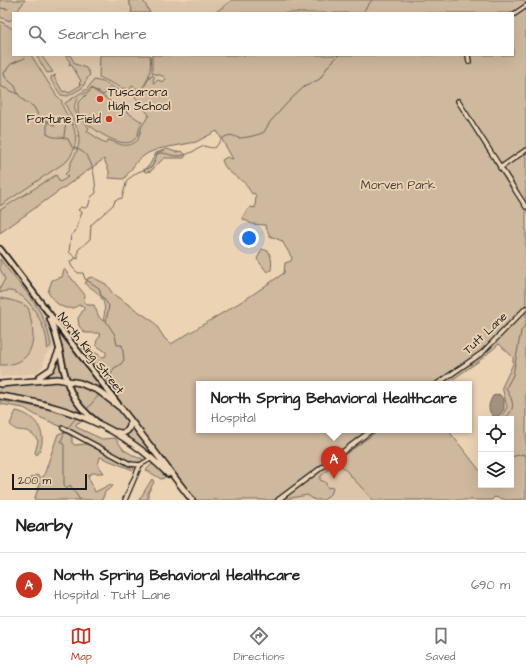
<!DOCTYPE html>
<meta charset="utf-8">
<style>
:root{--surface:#fff;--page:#f6f6f6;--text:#222;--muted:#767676;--line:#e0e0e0;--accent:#c8321e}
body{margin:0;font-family:"Architects Daughter",sans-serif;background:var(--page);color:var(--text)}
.controls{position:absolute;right:12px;bottom:12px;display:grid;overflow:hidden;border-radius:0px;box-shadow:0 4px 16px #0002}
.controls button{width:36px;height:36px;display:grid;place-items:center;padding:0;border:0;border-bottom:1px solid var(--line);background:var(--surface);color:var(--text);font:20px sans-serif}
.scale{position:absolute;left:12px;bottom:10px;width:75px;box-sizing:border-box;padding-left:4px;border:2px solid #1c1c1c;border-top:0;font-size:11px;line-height:14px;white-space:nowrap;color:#1c1c1c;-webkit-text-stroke:3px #ecd3b4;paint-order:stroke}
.you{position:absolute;left:249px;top:238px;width:14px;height:14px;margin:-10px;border:3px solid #fff;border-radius:50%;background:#1a73e8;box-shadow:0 0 0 6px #1a73e833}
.badge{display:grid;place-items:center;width:26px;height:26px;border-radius:50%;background:var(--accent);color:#fff;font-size:13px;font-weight:700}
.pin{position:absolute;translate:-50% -33px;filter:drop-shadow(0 1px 2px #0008)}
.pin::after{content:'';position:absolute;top:21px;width:14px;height:12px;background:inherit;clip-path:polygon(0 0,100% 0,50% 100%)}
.popup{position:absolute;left:196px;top:381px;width:276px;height:52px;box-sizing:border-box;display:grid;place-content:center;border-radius:0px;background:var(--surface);filter:drop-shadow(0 1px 3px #0005);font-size:13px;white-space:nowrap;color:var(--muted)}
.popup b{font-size:15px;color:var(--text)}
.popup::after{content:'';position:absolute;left:50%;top:100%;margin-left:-8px;border:8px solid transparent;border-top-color:var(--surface)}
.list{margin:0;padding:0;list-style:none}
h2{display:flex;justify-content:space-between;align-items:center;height:52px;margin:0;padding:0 16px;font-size:17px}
h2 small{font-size:13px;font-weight:400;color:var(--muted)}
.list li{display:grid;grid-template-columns:26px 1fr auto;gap:12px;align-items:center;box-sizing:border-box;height:64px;padding:0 16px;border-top:1px solid var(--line)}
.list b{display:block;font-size:15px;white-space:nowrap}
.list p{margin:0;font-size:13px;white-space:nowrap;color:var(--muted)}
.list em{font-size:13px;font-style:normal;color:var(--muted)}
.icon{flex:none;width:22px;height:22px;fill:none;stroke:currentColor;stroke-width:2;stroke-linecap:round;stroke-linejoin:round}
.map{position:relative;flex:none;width:526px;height:500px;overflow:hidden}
.search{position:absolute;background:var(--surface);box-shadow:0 4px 16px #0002;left:12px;right:12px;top:12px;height:44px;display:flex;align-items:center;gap:10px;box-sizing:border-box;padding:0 14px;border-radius:0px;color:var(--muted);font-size:15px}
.sheet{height:116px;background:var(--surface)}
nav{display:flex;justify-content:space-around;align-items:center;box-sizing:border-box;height:56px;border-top:1px solid var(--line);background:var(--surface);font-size:11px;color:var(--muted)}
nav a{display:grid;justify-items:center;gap:2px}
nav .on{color:var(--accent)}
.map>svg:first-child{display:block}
.built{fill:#dcc5a9}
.green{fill:#ceb89e;stroke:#756a5d}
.water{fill:#a2927e;stroke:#6c6357}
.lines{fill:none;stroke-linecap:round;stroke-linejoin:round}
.stream{stroke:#6c6357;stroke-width:1}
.minor-casing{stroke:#1c1c1c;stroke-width:6}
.major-casing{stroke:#1c1c1c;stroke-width:8}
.highway-casing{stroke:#1c1c1c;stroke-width:8}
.minor{stroke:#ecd3b4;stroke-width:3.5}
.major{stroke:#ecd3b4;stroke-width:4.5}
.highway{stroke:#ecd3b4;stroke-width:5}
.poi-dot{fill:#c8321e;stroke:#ecd3b4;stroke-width:1.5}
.labels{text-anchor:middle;stroke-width:3.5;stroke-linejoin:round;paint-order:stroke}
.poi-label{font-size:12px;fill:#1c1c1c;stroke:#ecd3b4;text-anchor:start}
.park-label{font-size:12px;fill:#48433c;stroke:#ecd3b4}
.street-label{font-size:12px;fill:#1c1c1c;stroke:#ecd3b4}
</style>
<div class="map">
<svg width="526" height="500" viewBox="0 0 526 500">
<rect width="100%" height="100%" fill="#ecd3b4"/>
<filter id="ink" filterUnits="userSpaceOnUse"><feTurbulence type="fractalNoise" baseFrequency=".025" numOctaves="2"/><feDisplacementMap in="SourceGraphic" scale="8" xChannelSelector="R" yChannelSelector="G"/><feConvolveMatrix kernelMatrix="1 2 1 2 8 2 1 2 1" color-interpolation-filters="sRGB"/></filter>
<g filter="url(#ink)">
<!-- built -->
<path class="built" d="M 0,0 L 238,0 L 221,13 L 13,13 L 13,55 L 174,55 L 196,142 L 158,149 L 148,153 L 138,160 L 124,179 L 109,178 L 109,171 L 104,159 L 0,233 Z
M 0,250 L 43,308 L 51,327 L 56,347 L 45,355 L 43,366 L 36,373 L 0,377 Z
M 339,459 L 376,500 L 284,500 L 330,466 Z"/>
<!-- green -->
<path class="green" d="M 0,0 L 25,0 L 16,13 L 13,13 L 13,18 L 10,21 L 0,17 Z
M 128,0 L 143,0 L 150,13 L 131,13 L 132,9 Z
M 232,0 L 526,0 L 526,306 L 496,335 L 497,338 L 526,311 L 526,499 L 508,500 L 494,497 L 492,500 L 373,500 L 339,463 L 341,462 L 339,459 L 379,430 L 448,430 L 481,472 L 481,485 L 493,485 L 494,487 L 496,485 L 511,485 L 511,473 L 513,473 L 511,467 L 511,419 L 500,419 L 507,407 L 502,387 L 513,364 L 513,357 L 499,344 L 479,361 L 446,384 L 199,384 L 199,430 L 373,430 L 278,500 L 196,500 L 111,393 L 113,391 L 83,349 L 80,344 L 103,357 L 106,356 L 106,352 L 96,345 L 97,340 L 101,335 L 98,333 L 85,333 L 79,326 L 78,318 L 84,309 L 83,306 L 79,305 C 66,314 54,303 48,292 L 52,280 L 62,277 L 64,269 L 85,295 L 84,302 L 88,305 L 94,305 L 99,317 L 103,321 C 108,302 101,293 85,284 L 88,278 L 92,277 L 106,284 L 113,294 L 154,322 L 165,339 L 171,344 L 249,297 L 284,273 L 285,263 L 291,261 L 292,258 L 282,241 L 270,236 L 265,225 L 252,224 L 243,219 L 243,216 L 250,207 L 255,208 L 256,196 L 254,193 L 252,194 C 249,190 246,183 242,181 C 233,174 225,171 222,160 L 227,157 L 233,159 L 217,131 L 196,142 L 158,149 L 148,153 L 138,160 L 124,179 L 109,178 L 109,171 L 104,159 L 0,233 L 0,210 L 56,175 L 60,182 L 68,177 L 65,174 L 69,170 C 69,163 75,157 77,150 C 84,131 71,119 65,103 L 87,89 L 94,80 L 103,82 L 124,93 L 122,97 L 108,89 L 104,95 L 91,88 C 88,92 85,93 81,96 C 65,109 83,120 89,128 L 87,131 L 106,144 L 108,140 C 119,143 126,150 138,140 L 142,126 L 149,115 L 135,97 L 142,90 L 151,75 L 155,77 L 153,79 L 154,83 L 158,80 L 163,82 L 166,79 L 163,76 L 152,73 L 152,55 L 513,55 L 513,13 L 215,13 Z
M 0,21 L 13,29 L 13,55 L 31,55 L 56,95 L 62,101 C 61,107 66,112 69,118 C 78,132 78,148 67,161 L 0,206 Z
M 36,55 L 41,55 L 53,72 L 47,73 Z
M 65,55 L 70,55 L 75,64 L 86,68 L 90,74 L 82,88 L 68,96 L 61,95 L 51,80 L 51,77 L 56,75 L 54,77 L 63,92 L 66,91 L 68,93 L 81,85 L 79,83 L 81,81 L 71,64 L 69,65 L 70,62 Z
M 100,55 L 150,55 C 152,71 148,85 135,95 L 138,90 L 132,86 L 130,89 L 133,91 L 130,92 L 125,88 L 124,89 L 99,77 Z
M 92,89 L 142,122 C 138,128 140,134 135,139 C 123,152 91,128 81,118 L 78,112 L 78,103 Z
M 167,149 L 176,152 L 182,151 L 186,155 L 184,158 L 164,158 L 151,171 L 145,172 L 144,169 L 149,166 L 156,153 Z
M 262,249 L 268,251 C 272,257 272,263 271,270 L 267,272 L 257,259 Z
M 0,259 C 22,290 45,305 51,346 L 47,349 C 50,330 24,280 0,293 L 0,288 L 5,279 L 0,269 Z
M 0,298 C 7,299 25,303 28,308 C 30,311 30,317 31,320 C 37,346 29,366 0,365 Z
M 52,320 L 110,396 L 67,379 Z
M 59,357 L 64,378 L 41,378 L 53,370 Z
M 42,381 L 65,382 L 71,397 L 86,416 L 48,402 L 0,394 L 0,385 Z
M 70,382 C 95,392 112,399 129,422 L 126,430 C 110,432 91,418 81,405 C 76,399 73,390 69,383 Z
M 0,401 C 20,403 67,412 84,421 L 77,423 L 76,425 L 78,428 L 102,439 L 115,438 L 124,450 L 138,458 L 142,458 L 143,461 L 135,463 L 113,454 L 85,437 L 37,416 L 24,408 L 0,404 Z
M 16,411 C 37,415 50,436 37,455 L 35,453 L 38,441 C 28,423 18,437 10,424 Z
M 132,425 L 153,453 L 152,454 L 123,435 Z
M 65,432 L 72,437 L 72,443 L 75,445 L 86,444 L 91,446 L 134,468 L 133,470 L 100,457 L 98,465 L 104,473 L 92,473 L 88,476 L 95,492 L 111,484 L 113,486 L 105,492 L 102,500 L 34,500 L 40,484 L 32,480 L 31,478 L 36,475 L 43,478 L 58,434 Z
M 153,463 L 165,475 L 164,478 L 161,479 L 146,470 Z
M 330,464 L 332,466 L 320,477 L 320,480 L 325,482 L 328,488 L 333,487 L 332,492 L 324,500 L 315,500 L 307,495 L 281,500 Z
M 152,479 L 154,482 L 148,493 L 148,499 L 139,500 Z"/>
<!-- water -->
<path class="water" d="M 499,394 L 504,399 L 504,409 L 500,415 L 494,417 C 487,411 488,404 493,396 Z"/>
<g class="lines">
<!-- stream -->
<path class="stream" d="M 0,8 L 8,9
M 362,13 L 372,0
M 0,86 L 18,94 L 23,100 L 34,107 L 39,117 L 47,121 L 47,134 C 56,140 60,135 68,139 L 72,147 C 75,148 78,149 81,151 C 94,158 95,181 96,193 L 91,197 L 88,207 L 85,208 L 81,207 L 78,210 L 82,212 L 75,232 L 71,235 L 69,252 L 76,258 L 70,262 L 72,267 L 78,273 L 83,273 L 85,279 L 99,288 L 101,295 L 109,306 L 106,321 L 115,335 L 117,345 L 122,345 L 124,360 L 120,365 L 114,368 L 107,384
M 18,94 L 15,86 L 5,77 L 4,73 L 11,64 L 25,58
M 48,121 L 63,119 L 66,121 L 64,136
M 48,122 L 55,126
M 76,258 L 78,259 L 78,250 L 90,239 L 91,225 L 114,204 L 115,200 L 122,198 L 127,180 L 138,172 L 152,167 L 157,154 C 164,151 170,156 177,156 C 187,156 195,150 204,146 C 222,152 214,141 227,136 C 232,134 235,137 239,138 C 245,138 259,135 264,132 L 270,122 L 290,100 L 304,87 L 320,79 L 328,66 L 339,55
M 87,409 L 99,395
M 504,419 C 518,408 512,400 506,388 L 513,375 L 521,331 L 526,324
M 67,429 L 75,419
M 65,432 L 61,441 L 64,445 L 64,486 L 67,489 L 70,485 L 80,500
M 511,457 L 523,454 L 526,456"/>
<defs>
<path id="minor" d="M 513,15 L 526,6
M 468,55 L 469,62
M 458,101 L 526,207
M 500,168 L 526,150
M 437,384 L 482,353 L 526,308
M 63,428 L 130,464 L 140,465
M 125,500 L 140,465 L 152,458
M 278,500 L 372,430"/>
<path id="major" d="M 0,249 L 118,404
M 50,319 C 68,360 56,392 97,422"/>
<path id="highway" d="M 39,377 L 51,369 L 59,351
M 0,384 L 57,379 L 80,383 L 99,391 L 121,408 L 192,500
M 0,396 C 64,405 122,426 168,474
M 116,432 C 126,435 131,430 130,420"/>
</defs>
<!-- minor casing -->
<use href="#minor" class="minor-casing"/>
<!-- major casing -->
<use href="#major" class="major-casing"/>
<!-- highway casing -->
<use href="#highway" class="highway-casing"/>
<!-- minor -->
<use href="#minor" class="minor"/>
<!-- major -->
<use href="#major" class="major"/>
<!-- highway -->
<use href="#highway" class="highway"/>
</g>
</g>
<!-- markers -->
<g class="poi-dot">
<circle cx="100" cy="99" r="4"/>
<circle cx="109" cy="119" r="4"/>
</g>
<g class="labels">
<!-- poi labels -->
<g class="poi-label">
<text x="108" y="96">Tuscarora<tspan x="108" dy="14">High School</tspan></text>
<text x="101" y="123" text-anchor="end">Fortune Field</text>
</g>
<!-- park labels -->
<g class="park-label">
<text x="398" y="189">Morven Park</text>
</g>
<!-- street labels -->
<g class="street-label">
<text transform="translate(485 333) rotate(-43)" y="4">Tutt Lane</text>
<text transform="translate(91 353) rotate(52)" y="4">North King Street</text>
</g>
</g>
</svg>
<div class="controls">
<button><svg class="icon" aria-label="locate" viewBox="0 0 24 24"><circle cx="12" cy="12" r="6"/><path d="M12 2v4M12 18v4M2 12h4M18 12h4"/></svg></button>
<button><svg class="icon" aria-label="layers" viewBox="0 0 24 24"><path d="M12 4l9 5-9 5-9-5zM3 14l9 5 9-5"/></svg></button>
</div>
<div class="scale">200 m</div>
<div class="you"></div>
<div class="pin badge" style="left:334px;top:479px">A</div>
<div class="popup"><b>North Spring Behavioral Healthcare</b>Hospital</div>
<div class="search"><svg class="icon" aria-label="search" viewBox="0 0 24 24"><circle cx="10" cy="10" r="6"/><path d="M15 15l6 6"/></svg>Search here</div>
</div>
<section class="sheet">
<h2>Nearby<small></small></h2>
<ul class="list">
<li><span class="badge">A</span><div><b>North Spring Behavioral Healthcare</b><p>Hospital · Tutt Lane</p></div><em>690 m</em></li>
</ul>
</section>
<nav>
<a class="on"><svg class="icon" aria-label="map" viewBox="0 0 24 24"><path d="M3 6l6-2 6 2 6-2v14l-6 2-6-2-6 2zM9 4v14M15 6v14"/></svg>Map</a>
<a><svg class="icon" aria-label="directions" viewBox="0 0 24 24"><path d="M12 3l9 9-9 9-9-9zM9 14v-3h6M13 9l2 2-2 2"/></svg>Directions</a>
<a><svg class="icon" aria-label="saved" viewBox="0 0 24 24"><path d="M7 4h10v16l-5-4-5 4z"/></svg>Saved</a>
</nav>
